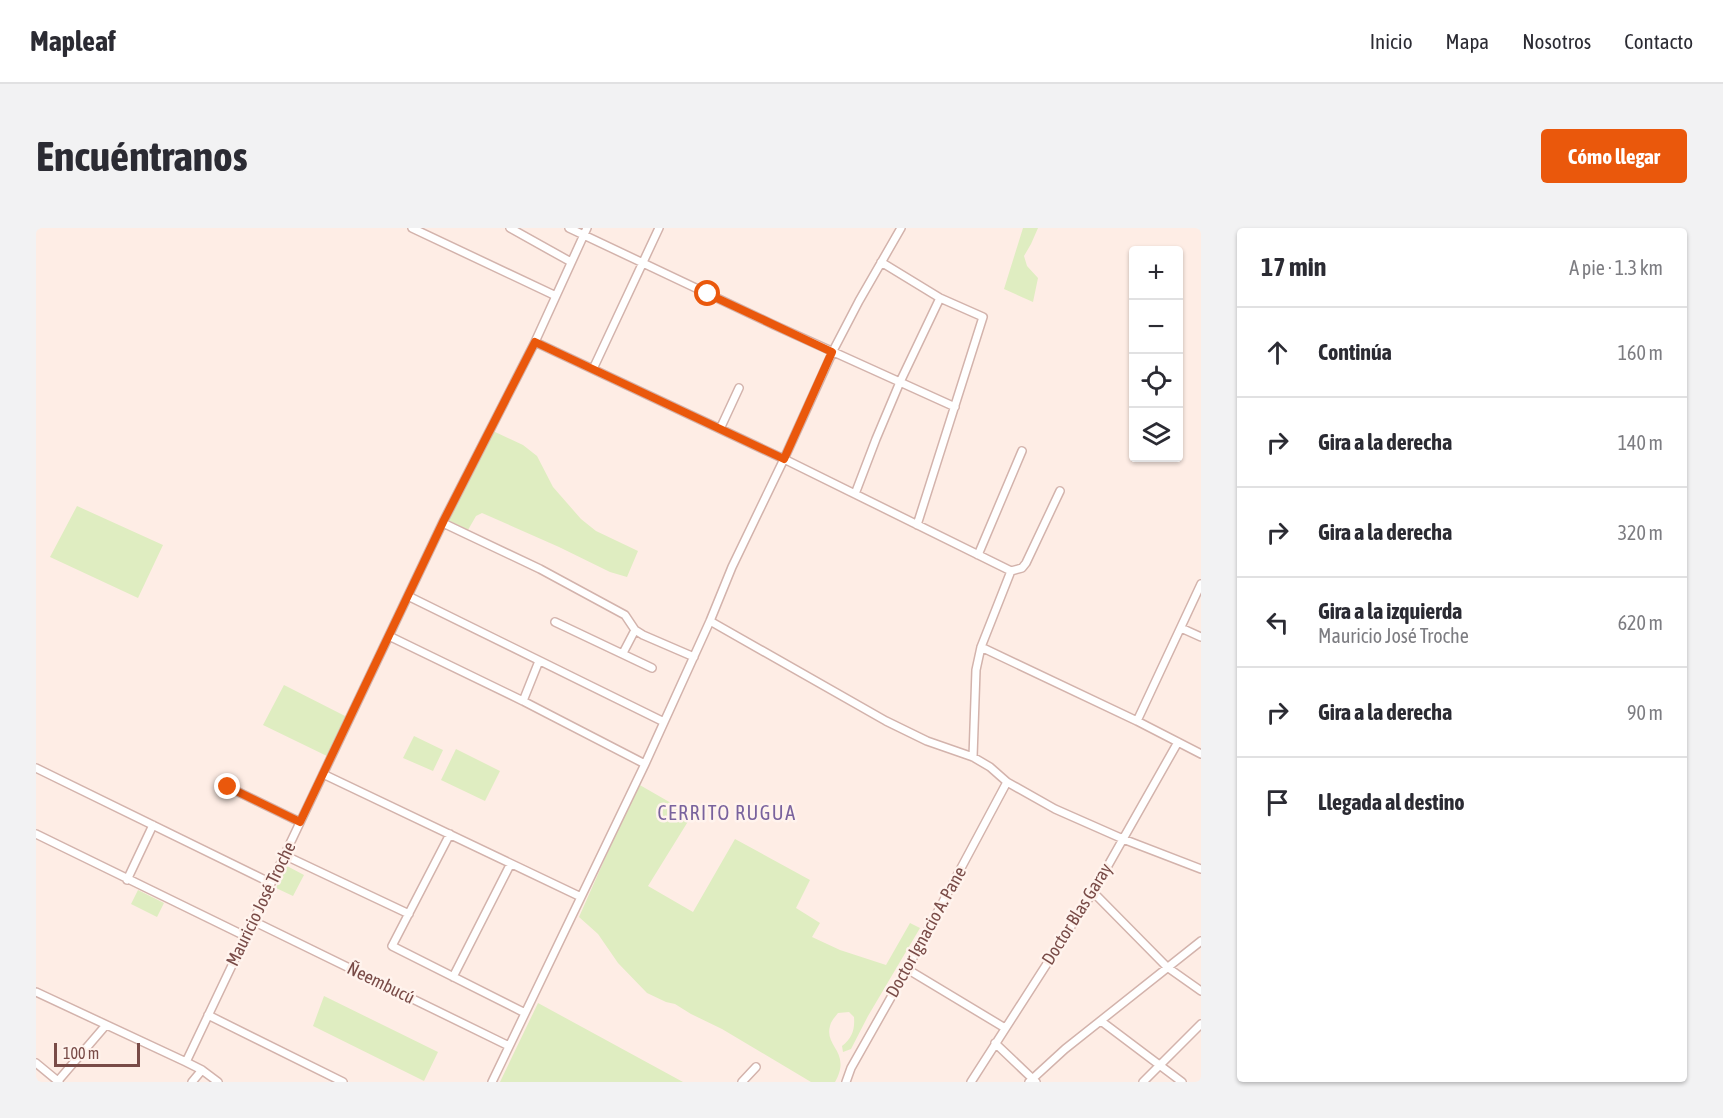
<!DOCTYPE html>
<html lang="es">
<meta charset="utf-8">
<style>
:root{--surface:#fff;--page:#f2f2f3;--text:#2b2b33;--muted:#7c7c81;--line:#e1e1e2;--accent:#ea580c}
body{margin:0;font-family:"Asap Condensed",sans-serif;background:var(--page);color:var(--text)}
.controls{position:absolute;right:18px;top:18px;display:grid;overflow:hidden;border-radius:6px;box-shadow:0 2px 4px #0004}
.controls button{width:54px;height:54px;display:grid;place-items:center;padding:0;border:0;border-bottom:2px solid var(--line);background:var(--surface);color:var(--text);font:30px sans-serif}
.scale{position:absolute;left:18px;bottom:15px;width:86px;box-sizing:border-box;padding-left:6px;border:3px solid #794b47;border-top:0;font-size:16px;line-height:21px;white-space:nowrap;color:#794b47;-webkit-text-stroke:4px #fff3ed;paint-order:stroke}
.stop{position:absolute;width:18px;height:18px;margin:-14px;border:4px solid #ea580c;border-radius:50%;background:#fff}
.stop.end{background:#ea580c;border-color:#fff;box-shadow:0 2px 6px #0008}
.list{margin:0;padding:0;list-style:none}
h2{display:flex;justify-content:space-between;align-items:center;height:78px;margin:0;padding:0 24px;font-size:26px}
h2 small{font-size:20px;font-weight:400;color:var(--muted)}
.list li{display:grid;grid-template-columns:39px 1fr auto;gap:18px;align-items:center;box-sizing:border-box;height:90px;padding:0 24px;border-top:2px solid var(--line)}
.list b{display:block;font-size:22px;white-space:nowrap}
.list p{margin:0;font-size:20px;white-space:nowrap;color:var(--muted)}
.list em{font-size:20px;font-style:normal;color:var(--muted)}
.icon{flex:none;width:33px;height:33px;fill:none;stroke:currentColor;stroke-width:2;stroke-linecap:round;stroke-linejoin:round}
.map{position:relative;flex:none;width:1165px;height:854px;overflow:hidden;border-radius:6px}
header{display:flex;align-items:center;gap:36px;box-sizing:border-box;height:84px;padding:0 30px;background:var(--surface);border-bottom:2px solid var(--line)}
header strong{font-size:28px}
nav{display:flex;gap:33px;margin-inline-start:auto;font-size:21px}
.intro{display:flex;align-items:center;justify-content:space-between;box-sizing:border-box;height:144px;padding:0 36px}
h1{margin:0;font-size:42px}
.button{padding:15px 27px;border-radius:6px;background:var(--accent);color:#fff;font-size:21px;font-weight:700}
main{display:flex;gap:36px;padding:0 36px}
aside{flex:1;background:var(--surface);border-radius:6px;box-shadow:0 2px 4px #0004}
.map>svg:first-child{display:block}
.green{fill:#dfedc1}
.lines{fill:none;stroke-linecap:round;stroke-linejoin:round}
.street-casing{stroke:#d3b3ac;stroke-width:10}
.street{stroke:#fff;stroke-width:7}
.route{stroke:#ea580c;stroke-width:8}
.labels{text-anchor:middle;stroke-width:5;stroke-linejoin:round;paint-order:stroke}
.street-label{font-size:18px;fill:#794b47;stroke:#fff3ed}
.neighbourhood-label{font-size:20px;letter-spacing:1.5px;fill:#79629d;stroke:#fff3ed}
</style>
<header>
<strong>Mapleaf</strong>
<nav><a>Inicio</a><a>Mapa</a><a>Nosotros</a><a>Contacto</a></nav>
</header>
<div class="intro"><h1>Encuéntranos</h1><a class="button">Cómo llegar</a></div>
<main>
<div class="map">
<svg width="1165" height="854" viewBox="0 0 1165 854">
<rect width="100%" height="100%" fill="#feede5"/>
<!-- green -->
<path class="green" d="M 987,0 L 1002,0 L 995,16 L 988,28 L 991,38 L 1002,50 L 997,74 L 968,61 Z
M 457,203 L 487,217 L 501,228 L 517,259 L 545,291 L 560,303 L 602,323 L 591,349 L 574,344 L 523,319 L 446,285 L 440,288 L 432,302 L 412,292 Z
M 41,278 L 127,317 L 102,370 L 14,329 Z
M 248,457 L 311,489 L 293,529 L 227,497 Z
M 378,508 L 407,522 L 397,543 L 367,530 Z
M 420,521 L 464,543 L 449,573 L 405,552 Z
M 602,556 L 656,587 L 612,658 L 657,684 L 699,611 L 774,652 L 760,680 L 784,695 L 776,709 L 804,722 L 850,737 L 874,695 L 884,700 L 832,788 L 815,821 L 807,824 L 806,818 C 816,810 819,802 818,789 L 813,784 L 802,785 C 799,789 795,793 794,798 C 788,819 816,824 799,854 L 775,854 L 686,801 L 655,786 L 639,776 L 630,774 L 611,765 L 582,735 L 562,706 L 543,689 Z
M 251,638 L 268,647 L 257,668 L 240,660 Z
M 102,662 L 128,675 L 121,689 L 95,676 Z
M 288,768 L 402,824 L 388,853 L 277,798 Z
M 502,775 L 647,854 L 464,854 Z"/>
<g class="lines">
<defs>
<path id="street" d="M 376,0 L 520,68
M 474,0 L 535,34
M 533,0 L 738,97 L 919,179
M 845,34 L 904,70 L 947,89 L 881,297
M 499,114 L 748,231 L 975,343 L 945,419 L 940,442 L 937,529
M 557,141 L 623,0
M 684,201 L 703,160
M 819,266 L 840,211 L 864,154 L 904,70
M 407,295 L 504,341 L 589,387 L 599,402 L 607,407 L 658,429
M 942,327 L 986,223
M 975,343 L 986,340 L 990,335 L 1024,263
M 372,368 L 628,494
M 674,393 L 850,493 L 891,513 L 937,529 L 954,539 L 971,554 L 1019,581 L 1087,611 L 1165,641
M 519,394 L 616,440
M 1145,400 L 1165,409
M 353,408 L 487,473 L 609,536
M 945,419 L 1101,493 L 1165,526
M 587,425 L 599,402
M 487,473 L 503,433
M 1101,493 L 1165,356
M 0,540 L 235,655
M 287,546 L 545,669
M 192,559 L 264,594
M 0,606 L 209,708
M 414,606 L 356,718 L 489,785
M 248,627 L 373,686
M 91,652 L 117,597
M 1057,664 L 1131,739 L 1165,763
M 217,693 L 473,818
M 871,741 L 969,800
M 417,749 L 474,637
M 0,764 L 150,834 L 166,842 L 182,854
M 172,787 L 307,854
M 1065,793 L 1146,854
M 959,815 L 1000,854
M 150,834 L 408,292 L 499,114 L 551,0
M 0,835 L 23,854
M 21,854 L 70,797
M 156,854 L 166,842
M 456,854 L 609,536 L 674,393 L 696,339 L 748,231 L 798,121 L 823,73 L 865,0
M 706,854 L 720,839
M 810,854 L 815,840 L 871,741 L 971,554
M 935,854 L 1057,664 L 1142,514
M 993,854 L 1029,821 L 1165,713
M 1107,854 L 1165,796"/>
</defs>
<!-- street casing -->
<use href="#street" class="street-casing"/>
<!-- street -->
<use href="#street" class="street"/>
</g>
<g class="lines">
<!-- route -->
<path class="route" d="M 192,559 L 264,594 L 408,292 L 499,114 L 748,231 L 796,124 L 672,66"/>
</g>
<g class="labels">
<!-- street labels -->
<g class="street-label">
<text transform="translate(225 676) rotate(-64)" y="6">Mauricio José Troche</text>
<text transform="translate(1041 686) rotate(-58)" y="6">Doctor Blas Garay</text>
<text transform="translate(890 704) rotate(-61)" y="6">Doctor Ignacio A. Pane</text>
<text transform="translate(345 755) rotate(26)" y="6">Ñeembucú</text>
</g>
<!-- neighbourhood labels -->
<g class="neighbourhood-label">
<text x="691" y="592">CERRITO RUGUA</text>
</g>
</g>
</svg>
<div class="controls">
<button>+</button>
<button>−</button>
<button><svg class="icon" aria-label="locate" viewBox="0 0 24 24"><circle cx="12" cy="12" r="6"/><path d="M12 2v4M12 18v4M2 12h4M18 12h4"/></svg></button>
<button><svg class="icon" aria-label="layers" viewBox="0 0 24 24"><path d="M12 4l9 5-9 5-9-5zM3 14l9 5 9-5"/></svg></button>
</div>
<div class="scale">100 m</div>
<div class="stop" style="left:672px;top:66px"></div>
<div class="stop end" style="left:192px;top:559px"></div>
</div>
<aside>
<h2>17 min<small>A pie · 1.3 km</small></h2>
<ul class="list">
<li><svg class="icon" aria-label="ahead" viewBox="0 0 24 24"><path d="M12 20V5M6 11l6-6 6 6"/></svg><div><b>Continúa</b></div><em>160 m</em></li>
<li><svg class="icon" aria-label="right" viewBox="0 0 24 24"><path d="M7 20v-9h11M14 6l5 5-5 5"/></svg><div><b>Gira a la derecha</b></div><em>140 m</em></li>
<li><svg class="icon" aria-label="right" viewBox="0 0 24 24"><path d="M7 20v-9h11M14 6l5 5-5 5"/></svg><div><b>Gira a la derecha</b></div><em>320 m</em></li>
<li><svg class="icon" aria-label="left" viewBox="0 0 24 24"><path d="M17 20v-9H6M10 6l-5 5 5 5"/></svg><div><b>Gira a la izquierda</b><p>Mauricio José Troche</p></div><em>620 m</em></li>
<li><svg class="icon" aria-label="right" viewBox="0 0 24 24"><path d="M7 20v-9h11M14 6l5 5-5 5"/></svg><div><b>Gira a la derecha</b></div><em>90 m</em></li>
<li><svg class="icon" aria-label="arrive" viewBox="0 0 24 24"><path d="M6 21V4h12l-3 4 3 4H6"/></svg><div><b>Llegada al destino</b></div></li>
</ul>
</aside>
</main>
